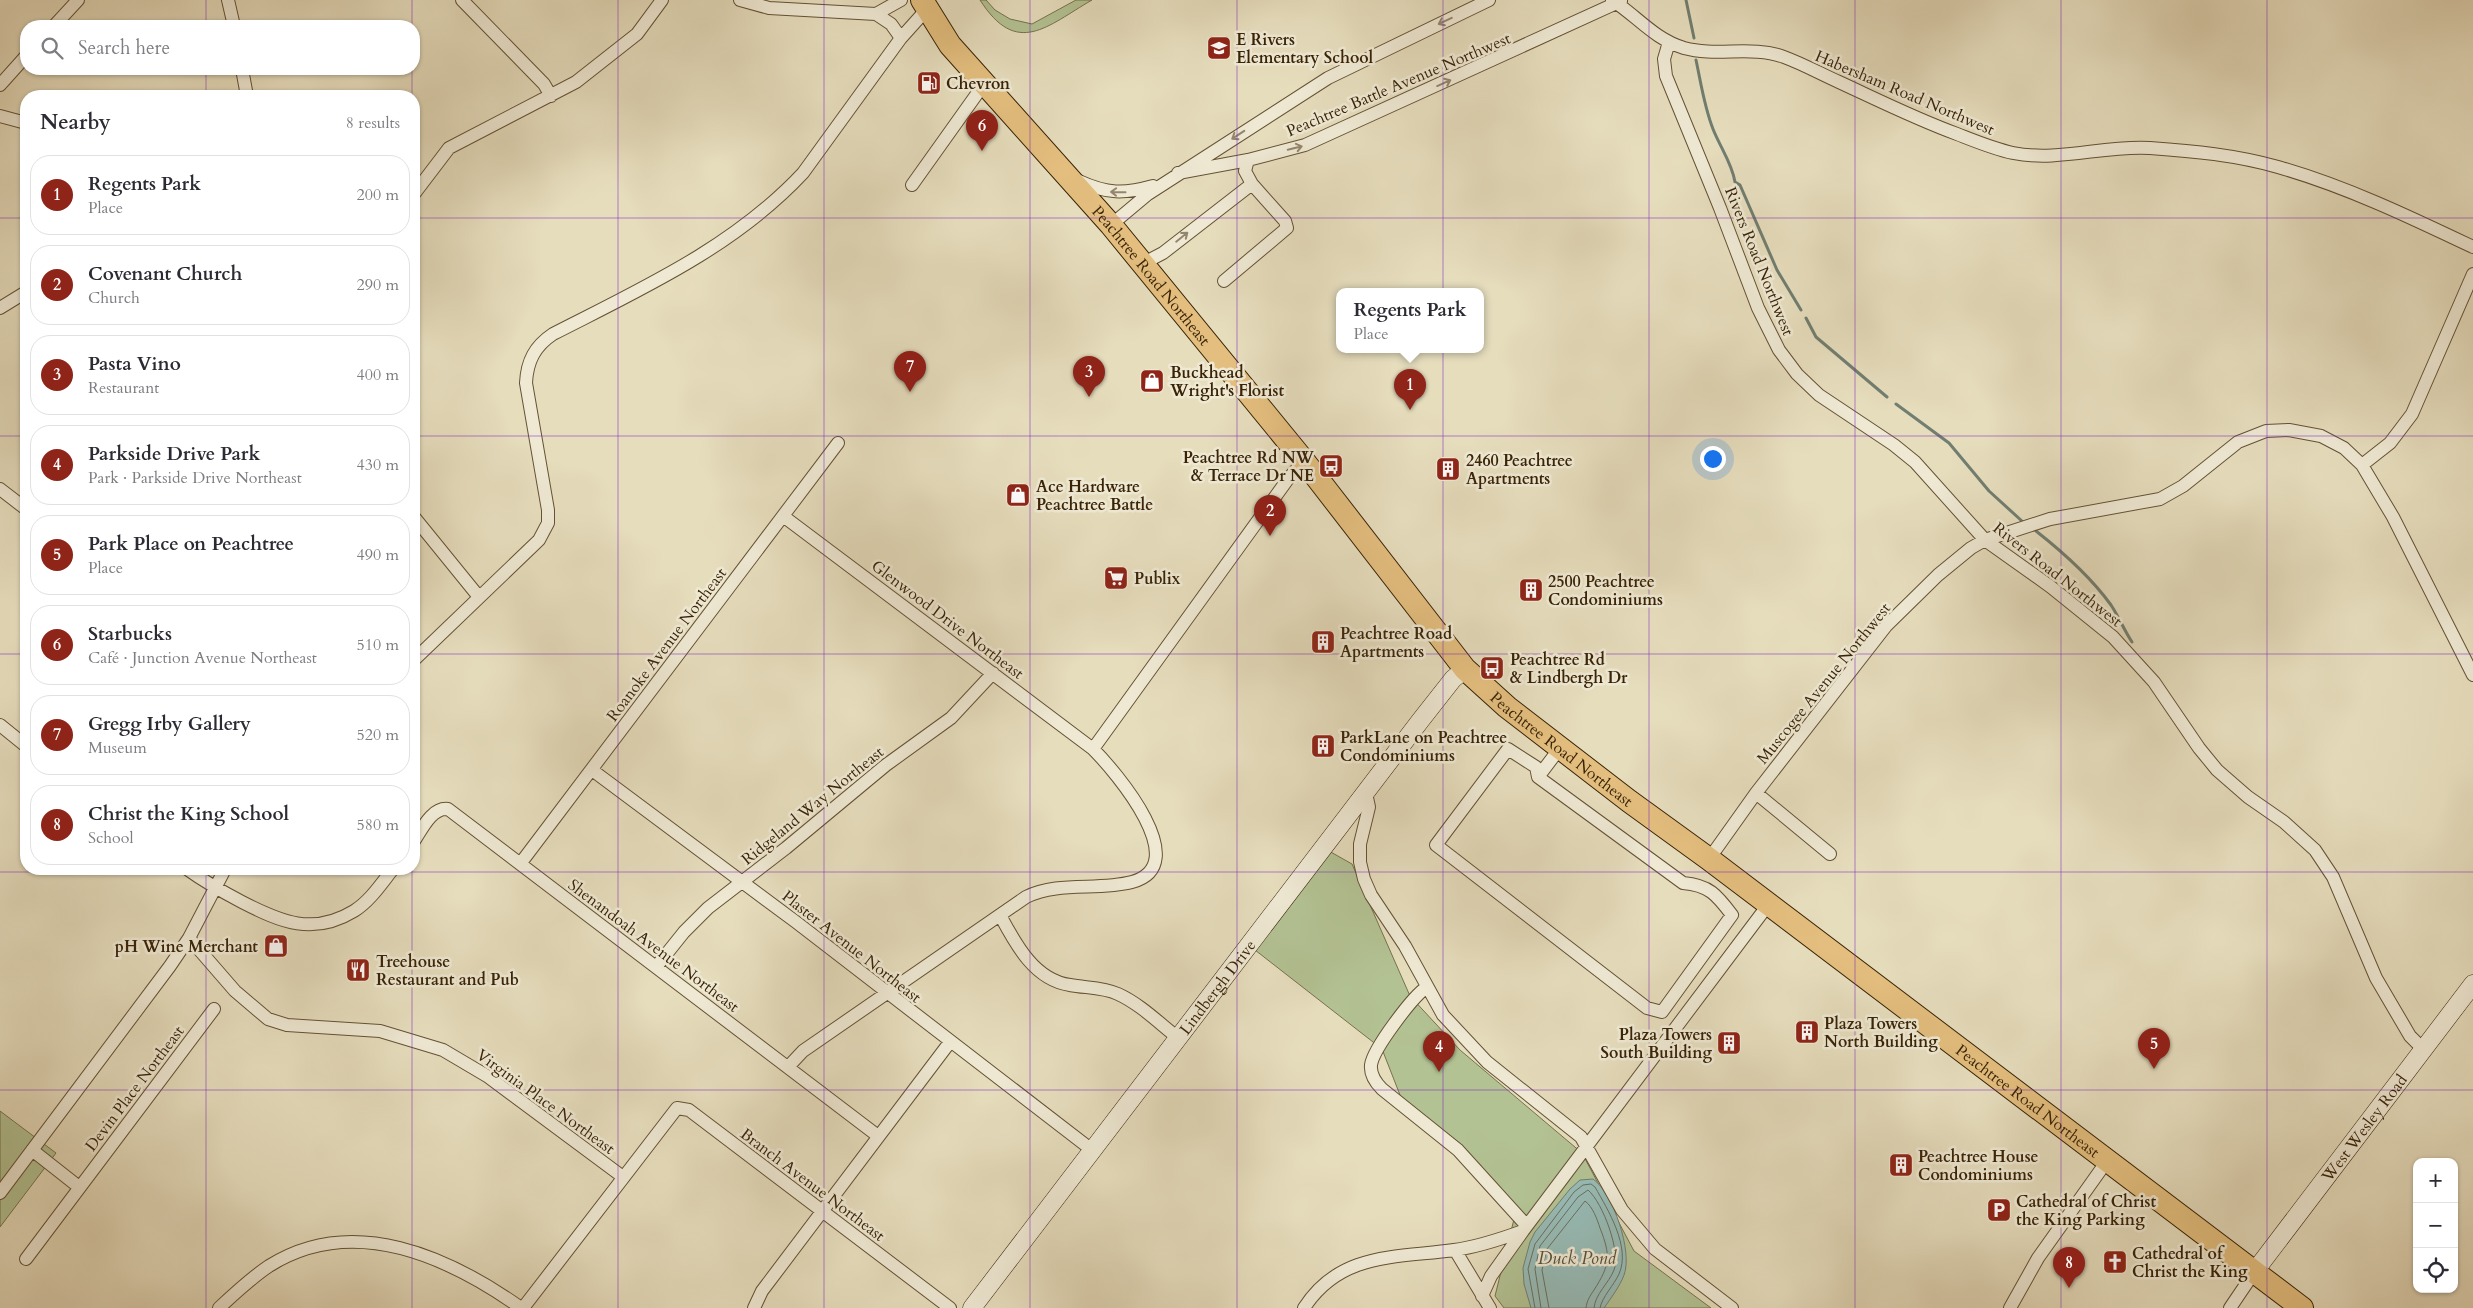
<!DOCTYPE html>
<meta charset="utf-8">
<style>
:root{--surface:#fff;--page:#f2f2f3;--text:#2b2b33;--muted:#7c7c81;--line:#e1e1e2;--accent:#8f2418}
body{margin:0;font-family:Cardo,serif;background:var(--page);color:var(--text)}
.controls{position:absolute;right:15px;bottom:15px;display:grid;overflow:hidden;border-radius:10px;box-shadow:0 1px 4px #0004}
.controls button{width:45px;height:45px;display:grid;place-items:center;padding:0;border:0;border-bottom:1px solid var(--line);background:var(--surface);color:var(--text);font:25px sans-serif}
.you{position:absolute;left:1712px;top:458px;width:18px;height:18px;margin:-12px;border:4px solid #fff;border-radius:50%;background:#1a73e8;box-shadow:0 0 0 8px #1a73e833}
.badge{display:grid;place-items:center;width:32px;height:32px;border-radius:50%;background:var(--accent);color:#fff;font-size:16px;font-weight:700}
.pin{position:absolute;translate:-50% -41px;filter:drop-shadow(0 1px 2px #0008)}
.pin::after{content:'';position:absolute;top:26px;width:18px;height:15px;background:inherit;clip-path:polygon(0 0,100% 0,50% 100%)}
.popup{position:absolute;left:1336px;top:288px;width:148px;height:65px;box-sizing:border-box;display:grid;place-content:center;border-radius:10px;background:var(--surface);filter:drop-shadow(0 1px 4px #0005);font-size:16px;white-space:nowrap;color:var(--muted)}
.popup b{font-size:19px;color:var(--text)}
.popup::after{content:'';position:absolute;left:50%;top:100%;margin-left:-10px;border:10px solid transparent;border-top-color:var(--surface)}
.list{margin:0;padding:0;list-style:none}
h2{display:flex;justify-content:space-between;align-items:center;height:65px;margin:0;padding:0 20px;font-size:21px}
h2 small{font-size:16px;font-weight:400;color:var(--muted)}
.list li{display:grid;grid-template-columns:32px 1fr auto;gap:15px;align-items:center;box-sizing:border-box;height:80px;margin:0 10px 10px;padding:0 10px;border:1px solid var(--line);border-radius:20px}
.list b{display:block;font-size:19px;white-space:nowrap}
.list p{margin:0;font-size:16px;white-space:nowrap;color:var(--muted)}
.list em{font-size:16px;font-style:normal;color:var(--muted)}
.icon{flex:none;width:28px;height:28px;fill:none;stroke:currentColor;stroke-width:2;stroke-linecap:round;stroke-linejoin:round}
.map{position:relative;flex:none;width:2473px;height:1308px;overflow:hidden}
.search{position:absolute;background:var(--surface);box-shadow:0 1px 4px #0004;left:20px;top:20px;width:400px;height:55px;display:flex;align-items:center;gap:12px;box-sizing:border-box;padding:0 18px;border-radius:20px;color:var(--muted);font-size:19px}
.panel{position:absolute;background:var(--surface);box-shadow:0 1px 4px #0004;left:20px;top:90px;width:400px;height:785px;border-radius:20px}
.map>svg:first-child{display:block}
.green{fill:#b3c293;stroke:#76724c}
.water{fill:#97bbb6;stroke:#717e70}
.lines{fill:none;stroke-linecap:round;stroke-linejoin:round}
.shore{stroke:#686f5e;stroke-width:1}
.stream{stroke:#717e70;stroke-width:3}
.street-casing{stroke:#645234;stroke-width:14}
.secondary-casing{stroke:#382306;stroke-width:19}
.highway-casing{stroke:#382306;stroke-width:24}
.street{stroke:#efe9d4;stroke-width:12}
.secondary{stroke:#efe9d4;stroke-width:18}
.highway{stroke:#e3be7e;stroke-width:22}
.oneway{stroke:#94866d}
.grid{fill:none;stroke:#7b2cbf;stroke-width:1;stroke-opacity:0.55}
.labels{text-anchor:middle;stroke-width:5;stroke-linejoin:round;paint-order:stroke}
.poi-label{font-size:16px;font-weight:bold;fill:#382306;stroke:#efe9d4;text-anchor:start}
.street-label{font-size:16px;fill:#382306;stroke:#efe9d4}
.water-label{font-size:18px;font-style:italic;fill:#54513b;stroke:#efe9d4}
</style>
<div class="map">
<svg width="2473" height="1308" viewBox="0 0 2473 1308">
<rect width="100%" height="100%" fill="#e6ddbd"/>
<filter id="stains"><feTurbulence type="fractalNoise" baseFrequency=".004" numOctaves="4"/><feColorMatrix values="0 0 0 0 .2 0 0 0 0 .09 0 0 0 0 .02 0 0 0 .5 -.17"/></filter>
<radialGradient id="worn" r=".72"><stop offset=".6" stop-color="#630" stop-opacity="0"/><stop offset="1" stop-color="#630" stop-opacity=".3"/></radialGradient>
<!-- green -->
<path class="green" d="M 980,0 L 986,0 L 995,10 L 1010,19 L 1032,24 L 1076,0 L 1092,0 C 1047,26 1017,58 980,0 Z
M 1329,851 L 1352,864 L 1410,996 L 1460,1050 L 1582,1153 L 1634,1251 L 1711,1308 L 1504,1308 L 1495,1296 L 1517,1207 L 1400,1095 L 1382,1049 L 1255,950 Z
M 0,1111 L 56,1153 L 0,1227 Z"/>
<!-- water -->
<path class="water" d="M 1593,1179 C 1613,1193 1633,1252 1624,1275 C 1620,1286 1611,1298 1604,1308 L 1531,1308 L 1524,1284 L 1523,1268 L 1530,1242 L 1535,1232 L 1570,1189 L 1580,1180 Z"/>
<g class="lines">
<!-- shore -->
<path class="shore" d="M 1535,1308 L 1528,1269 L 1535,1244 L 1574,1192 L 1583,1185 L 1591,1184 L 1595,1187 C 1608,1210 1631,1247 1619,1274 C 1614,1285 1602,1297 1600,1308
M 1541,1308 L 1535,1269 L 1540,1246 L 1578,1197 L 1588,1190 C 1603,1203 1621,1252 1614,1270 C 1609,1283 1595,1294 1594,1308
M 1549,1308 L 1542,1270 L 1547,1249 L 1585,1201 C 1593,1207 1597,1219 1600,1228 C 1611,1256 1610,1265 1594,1290 C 1590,1296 1587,1300 1586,1308"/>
<!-- stream -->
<path class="stream" d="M 1686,0 L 1694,38
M 1696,60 C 1701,83 1704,106 1713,129 C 1720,147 1732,163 1735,182 L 1740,185 L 1777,270 L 1801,310
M 1806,318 L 1816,337 L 1887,397
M 1896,404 L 1949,443 L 1989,491 L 2023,522
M 2036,531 C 2064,553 2090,576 2111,605 C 2119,617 2124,630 2132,642"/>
<defs>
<path id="street" d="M 228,0 L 234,26
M 462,0 L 544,84 L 551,96
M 740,0 L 769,8 L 876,14 L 901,0
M 1612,0 C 1637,16 1654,39 1684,48 C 1717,57 1752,45 1784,57 C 1803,64 1821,74 1839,82 C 1878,100 1916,119 1957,134 C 1975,141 1994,149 2013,153 C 2059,162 2104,145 2150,148 C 2193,151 2236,155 2278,167 C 2345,186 2410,217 2473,247
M 876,14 L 891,24 L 901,38
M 54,26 L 78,0
M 1669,42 L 1664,59 L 1666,76 L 1720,208 L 1758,308 L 1779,350 L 1797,374 L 1819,395 L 1894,445 L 1915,462 L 1985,540 L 2051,587 L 2113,637 L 2154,682 L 2199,748 L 2217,770 L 2248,797 L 2284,822 L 2315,850 L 2333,877 L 2376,978 L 2410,1036 L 2423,1049
M 242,69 L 247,96
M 0,85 L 26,56
M 0,116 L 26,123
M 1178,173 L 1248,160 L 1305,145 L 1621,1
M 1079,181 C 1107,194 1124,194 1153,186
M 912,185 L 984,84
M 414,194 L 449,148 L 576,82 L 637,34 L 662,0
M 1111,225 L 1148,194 L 1328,78 L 1489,0
M 1142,264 L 1163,253 L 1252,184
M 1224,281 L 1287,228 L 1285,221 L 1252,184 L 1245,171 L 1248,160
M 0,308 L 26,292
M 2362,465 L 2390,443 L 2412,414 L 2473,274
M 0,489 L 26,509
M 783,516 L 1093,749 C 1116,772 1195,865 1132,882 C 1097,891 1059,881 1026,897 L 803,1051 L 788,1067
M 414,517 L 479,597
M 414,660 L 539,540 L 548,523 L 548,510 L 526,383 C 527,361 535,346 553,334 C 641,289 734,247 803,173 L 901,38 L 927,9
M 0,725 L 26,746
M 1093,749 L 1288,479 L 1304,461
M 1508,749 L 1536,767 L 1538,777 L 1683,883 C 1709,885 1717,895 1732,915 L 1662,1012 L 1647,1008 L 1436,845 Z
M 592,770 L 796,922 L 1092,1150
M 1538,777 L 1560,748
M 1366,793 L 1369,807 L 1360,844 L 1360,862 L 1364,879 L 1371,895 L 1405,946 L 1443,1015 L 1487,1062 L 1581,1137 L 1622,1210 L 1655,1249 L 1732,1308
M 1756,793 L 1830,854
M 414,841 C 422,829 432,807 448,809 L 878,1136
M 1709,859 L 1756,793 L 1886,626 L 1938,575 L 1971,548 L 1985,540 L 2050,519 L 2160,499 L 2183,486 L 2238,442 L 2266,431 L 2289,430 L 2321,436 L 2344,448 L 2362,465 L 2393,517 L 2473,675
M 520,864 L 838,443
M 187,869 C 205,882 223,892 242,902 C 281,922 313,936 354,911 C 370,901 381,884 393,869
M 1000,915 C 1015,943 1034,980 1070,985 C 1086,988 1103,987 1118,994 C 1140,1004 1159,1023 1177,1037
M 189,938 L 235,991 L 268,1019 L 287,1025 L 380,1031 L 443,1050 L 487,1076 L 623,1177
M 656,967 L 684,932 L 708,908 L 786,848 L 886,765 L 951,718 L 993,673
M 1427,987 C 1413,996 1373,1049 1371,1065 C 1370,1075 1376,1083 1382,1089 L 1458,1150 L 1526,1225
M 32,1150 L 79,1187
M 0,1193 L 170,966 L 189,938 L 225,869
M 1455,1250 L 1490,1308
M 26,1259 L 214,1009
M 1482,1296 L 1491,1276 L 1523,1231
M 219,1308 C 235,1293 251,1278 269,1266 C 353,1213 449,1257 521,1308
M 523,1308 L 677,1108 L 689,1110 L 950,1308
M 754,1308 L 762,1291 L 950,1042
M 1304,1308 C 1340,1252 1396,1258 1454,1250 C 1478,1247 1501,1239 1523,1231 L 1768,905
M 2010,1308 L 2038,1258 L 2107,1161
M 2230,1308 L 2255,1271"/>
<g id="secondary">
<path id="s1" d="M 2255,1271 L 2473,984"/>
<path id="s2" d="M 972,1308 L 1420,721 L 1453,679 L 1465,669"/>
</g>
<g id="highway">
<path id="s3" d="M 922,0 L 950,45 L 1111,225 L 1304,461 L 1465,669 L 1507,707 L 1629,801 L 1709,859 L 2302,1308"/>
</g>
</defs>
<!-- street casing -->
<use href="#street" class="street-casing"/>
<!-- secondary casing -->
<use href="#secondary" class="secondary-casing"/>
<!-- highway casing -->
<use href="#highway" class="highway-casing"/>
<!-- street -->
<use href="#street" class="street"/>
<!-- secondary -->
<use href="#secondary" class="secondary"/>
<!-- highway -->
<use href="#highway" class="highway"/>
</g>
<!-- one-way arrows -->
<defs><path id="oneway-shaft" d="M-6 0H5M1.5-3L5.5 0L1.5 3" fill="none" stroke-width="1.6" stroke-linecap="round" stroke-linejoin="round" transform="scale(1.25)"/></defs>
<g class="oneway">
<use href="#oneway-shaft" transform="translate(1445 21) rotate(155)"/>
<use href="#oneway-shaft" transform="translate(1444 83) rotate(-24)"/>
<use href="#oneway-shaft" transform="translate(1238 135) rotate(147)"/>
<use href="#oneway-shaft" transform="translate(1295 148) rotate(-14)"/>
<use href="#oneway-shaft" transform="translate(1118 192) rotate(-179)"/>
<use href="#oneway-shaft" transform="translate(1182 237) rotate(-39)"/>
</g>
<!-- grid -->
<path class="grid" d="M 206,0 L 206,26M 412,0 L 412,26M 618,0 L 618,1308M 824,0 L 824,1308M 1030,0 L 1030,1308M 1237,0 L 1237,1308M 1443,0 L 1443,1308M 1649,0 L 1649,1308M 1855,0 L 1855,1308M 2061,0 L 2061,1308M 2267,0 L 2267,1308M 206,69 L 206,96M 412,69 L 412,96M 0,218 L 26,218M 414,218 L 2473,218M 0,436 L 26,436M 414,436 L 2473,436M 0,654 L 26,654M 414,654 L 2473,654M 206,869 L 206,1308M 412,869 L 412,1308M 0,872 L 2473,872M 0,1090 L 2473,1090"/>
<!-- icons -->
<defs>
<symbol id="school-square" viewBox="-11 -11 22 22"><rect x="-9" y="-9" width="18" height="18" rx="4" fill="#8f2418" stroke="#efe9d4"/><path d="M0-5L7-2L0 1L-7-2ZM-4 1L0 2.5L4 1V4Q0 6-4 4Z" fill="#fff"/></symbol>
<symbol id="fuel-square" viewBox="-11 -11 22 22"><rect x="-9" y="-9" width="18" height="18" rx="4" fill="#8f2418" stroke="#efe9d4"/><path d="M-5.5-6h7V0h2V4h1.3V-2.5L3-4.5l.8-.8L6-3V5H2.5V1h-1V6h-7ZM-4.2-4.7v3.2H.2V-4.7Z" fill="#fff"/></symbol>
<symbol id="shop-square" viewBox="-11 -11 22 22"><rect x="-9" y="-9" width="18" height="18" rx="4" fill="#8f2418" stroke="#efe9d4"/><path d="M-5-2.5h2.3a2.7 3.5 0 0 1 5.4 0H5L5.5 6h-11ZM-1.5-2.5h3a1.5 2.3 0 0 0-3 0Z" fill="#fff"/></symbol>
<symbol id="bus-square" viewBox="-11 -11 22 22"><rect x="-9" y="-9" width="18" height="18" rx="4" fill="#8f2418" stroke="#efe9d4"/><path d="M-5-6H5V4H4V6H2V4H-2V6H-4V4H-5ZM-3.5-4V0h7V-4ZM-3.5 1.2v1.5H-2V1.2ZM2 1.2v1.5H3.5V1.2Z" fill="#fff"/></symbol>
<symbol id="building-square" viewBox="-11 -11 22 22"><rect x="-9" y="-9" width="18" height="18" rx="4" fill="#8f2418" stroke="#efe9d4"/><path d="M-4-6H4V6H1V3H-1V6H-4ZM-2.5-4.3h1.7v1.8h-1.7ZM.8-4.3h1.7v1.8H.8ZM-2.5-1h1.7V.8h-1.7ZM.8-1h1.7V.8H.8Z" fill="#fff"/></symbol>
<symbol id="supermarket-square" viewBox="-11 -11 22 22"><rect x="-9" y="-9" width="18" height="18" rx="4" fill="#8f2418" stroke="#efe9d4"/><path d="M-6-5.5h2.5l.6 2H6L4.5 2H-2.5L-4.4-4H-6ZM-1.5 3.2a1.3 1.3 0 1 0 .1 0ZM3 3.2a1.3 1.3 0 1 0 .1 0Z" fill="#fff"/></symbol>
<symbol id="restaurant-square" viewBox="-11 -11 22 22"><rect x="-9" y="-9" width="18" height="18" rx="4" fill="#8f2418" stroke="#efe9d4"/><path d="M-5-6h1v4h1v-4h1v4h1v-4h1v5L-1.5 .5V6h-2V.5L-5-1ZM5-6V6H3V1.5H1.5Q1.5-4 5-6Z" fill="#fff"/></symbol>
<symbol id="parking-square" viewBox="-11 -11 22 22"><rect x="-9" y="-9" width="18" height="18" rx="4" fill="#8f2418" stroke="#efe9d4"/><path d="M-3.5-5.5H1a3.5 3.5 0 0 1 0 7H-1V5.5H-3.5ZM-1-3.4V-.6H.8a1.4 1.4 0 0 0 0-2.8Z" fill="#fff"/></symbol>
<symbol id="church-square" viewBox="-11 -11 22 22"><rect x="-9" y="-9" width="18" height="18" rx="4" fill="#8f2418" stroke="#efe9d4"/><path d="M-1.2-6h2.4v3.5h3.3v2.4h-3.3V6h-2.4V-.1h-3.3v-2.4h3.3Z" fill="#fff"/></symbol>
</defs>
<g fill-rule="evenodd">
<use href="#school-square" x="1205" y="34" width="28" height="28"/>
<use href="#fuel-square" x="915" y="69" width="28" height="28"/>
<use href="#shop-square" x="1138" y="367" width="28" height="28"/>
<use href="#bus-square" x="1317" y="452" width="28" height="28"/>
<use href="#building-square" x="1434" y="455" width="28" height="28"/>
<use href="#shop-square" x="1004" y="481" width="28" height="28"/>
<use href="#supermarket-square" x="1102" y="564" width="28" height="28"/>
<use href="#building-square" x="1517" y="576" width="28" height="28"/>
<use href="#building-square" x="1309" y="628" width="28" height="28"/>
<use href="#bus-square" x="1478" y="654" width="28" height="28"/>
<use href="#building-square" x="1309" y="732" width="28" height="28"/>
<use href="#shop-square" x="262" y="932" width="28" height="28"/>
<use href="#restaurant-square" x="344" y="956" width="28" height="28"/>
<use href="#building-square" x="1793" y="1018" width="28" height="28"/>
<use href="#building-square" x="1715" y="1029" width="28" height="28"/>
<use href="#building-square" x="1887" y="1151" width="28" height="28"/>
<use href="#parking-square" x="1985" y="1196" width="28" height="28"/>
<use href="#church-square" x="2101" y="1248" width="28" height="28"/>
</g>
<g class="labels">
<!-- poi labels -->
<g class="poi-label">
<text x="1236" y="45">E Rivers<tspan x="1236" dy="18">Elementary School</tspan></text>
<text x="946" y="89">Chevron</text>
<text x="1170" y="378">Buckhead<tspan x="1170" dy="18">Wright's Florist</tspan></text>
<text x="1314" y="463" text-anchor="end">Peachtree Rd NW<tspan x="1314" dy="18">&amp; Terrace Dr NE</tspan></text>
<text x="1466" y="466">2460 Peachtree<tspan x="1466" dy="18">Apartments</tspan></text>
<text x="1036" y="492">Ace Hardware<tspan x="1036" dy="18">Peachtree Battle</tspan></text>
<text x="1134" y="584">Publix</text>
<text x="1548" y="587">2500 Peachtree<tspan x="1548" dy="18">Condominiums</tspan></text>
<text x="1340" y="639">Peachtree Road<tspan x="1340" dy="18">Apartments</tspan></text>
<text x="1510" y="665">Peachtree Rd<tspan x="1510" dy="18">&amp; Lindbergh Dr</tspan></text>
<text x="1340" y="743">ParkLane on Peachtree<tspan x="1340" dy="18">Condominiums</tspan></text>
<text x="258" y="952" text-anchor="end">pH Wine Merchant</text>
<text x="376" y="967">Treehouse<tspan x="376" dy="18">Restaurant and Pub</tspan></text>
<text x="1824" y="1029">Plaza Towers<tspan x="1824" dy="18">North Building</tspan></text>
<text x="1712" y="1040" text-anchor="end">Plaza Towers<tspan x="1712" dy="18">South Building</tspan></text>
<text x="1918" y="1162">Peachtree House<tspan x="1918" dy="18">Condominiums</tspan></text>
<text x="2016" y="1207">Cathedral of Christ<tspan x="2016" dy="18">the King Parking</tspan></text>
<text x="2132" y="1259">Cathedral of<tspan x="2132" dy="18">Christ the King</tspan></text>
</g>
<!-- street labels -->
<g class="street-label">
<text transform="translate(1398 84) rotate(-23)" y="6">Peachtree Battle Avenue Northwest</text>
<text transform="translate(1905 92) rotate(23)" y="6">Habersham Road Northwest</text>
<text transform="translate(1760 261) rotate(68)" y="6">Rivers Road Northwest</text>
<text dy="6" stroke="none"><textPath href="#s3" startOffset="359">Peachtree Road Northeast</textPath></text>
<text transform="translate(2058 574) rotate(38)" y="6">Rivers Road Northwest</text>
<text transform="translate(948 619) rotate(37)" y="6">Glenwood Drive Northeast</text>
<text transform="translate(666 644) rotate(-53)" y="6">Roanoke Avenue Northeast</text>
<text transform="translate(1823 683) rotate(-51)" y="6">Muscogee Avenue Northwest</text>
<text dy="6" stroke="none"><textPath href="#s3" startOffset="988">Peachtree Road Northeast</textPath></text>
<text transform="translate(812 805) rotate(-39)" y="6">Ridgeland Way Northeast</text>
<text transform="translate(654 945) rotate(37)" y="6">Shenandoah Avenue Northeast</text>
<text transform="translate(852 946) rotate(38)" y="6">Plaster Avenue Northeast</text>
<text dy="6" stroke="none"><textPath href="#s2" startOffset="404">Lindbergh Drive</textPath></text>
<text transform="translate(134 1088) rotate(-53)" y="6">Devin Place Northeast</text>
<text transform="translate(546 1101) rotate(36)" y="6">Virginia Place Northeast</text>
<text dy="6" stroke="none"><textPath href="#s3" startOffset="1572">Peachtree Road Northeast</textPath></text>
<text dy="6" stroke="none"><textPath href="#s1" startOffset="180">West Wesley Road</textPath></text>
<text transform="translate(813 1184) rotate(37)" y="6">Branch Avenue Northeast</text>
</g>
<!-- water labels -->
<g class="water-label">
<text x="1577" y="1264">Duck Pond</text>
</g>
</g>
<rect width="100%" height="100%" filter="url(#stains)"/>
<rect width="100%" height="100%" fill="url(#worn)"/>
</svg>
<div class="controls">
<button>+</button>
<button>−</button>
<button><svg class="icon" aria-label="locate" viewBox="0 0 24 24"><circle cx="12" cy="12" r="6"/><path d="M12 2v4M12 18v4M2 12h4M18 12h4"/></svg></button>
</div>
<div class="you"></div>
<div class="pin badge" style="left:1410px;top:410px">1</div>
<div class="popup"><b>Regents Park</b>Place</div>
<div class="pin badge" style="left:1270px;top:536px">2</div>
<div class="pin badge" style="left:1089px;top:397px">3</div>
<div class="pin badge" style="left:1439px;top:1072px">4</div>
<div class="pin badge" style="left:2154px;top:1069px">5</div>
<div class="pin badge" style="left:982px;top:151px">6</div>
<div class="pin badge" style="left:910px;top:392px">7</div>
<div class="pin badge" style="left:2069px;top:1288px">8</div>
<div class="search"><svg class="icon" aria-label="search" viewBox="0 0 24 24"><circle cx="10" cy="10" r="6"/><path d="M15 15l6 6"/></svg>Search here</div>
<section class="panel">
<h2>Nearby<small>8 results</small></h2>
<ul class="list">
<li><span class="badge">1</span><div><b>Regents Park</b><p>Place</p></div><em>200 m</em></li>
<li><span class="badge">2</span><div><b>Covenant Church</b><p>Church</p></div><em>290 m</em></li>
<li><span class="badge">3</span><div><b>Pasta Vino</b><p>Restaurant</p></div><em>400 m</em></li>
<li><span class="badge">4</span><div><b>Parkside Drive Park</b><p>Park · Parkside Drive Northeast</p></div><em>430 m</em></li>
<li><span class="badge">5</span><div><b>Park Place on Peachtree</b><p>Place</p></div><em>490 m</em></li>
<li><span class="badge">6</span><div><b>Starbucks</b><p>Café · Junction Avenue Northeast</p></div><em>510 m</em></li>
<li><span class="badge">7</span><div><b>Gregg Irby Gallery</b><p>Museum</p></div><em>520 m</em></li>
<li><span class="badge">8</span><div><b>Christ the King School</b><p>School</p></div><em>580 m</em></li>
</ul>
</section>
</div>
